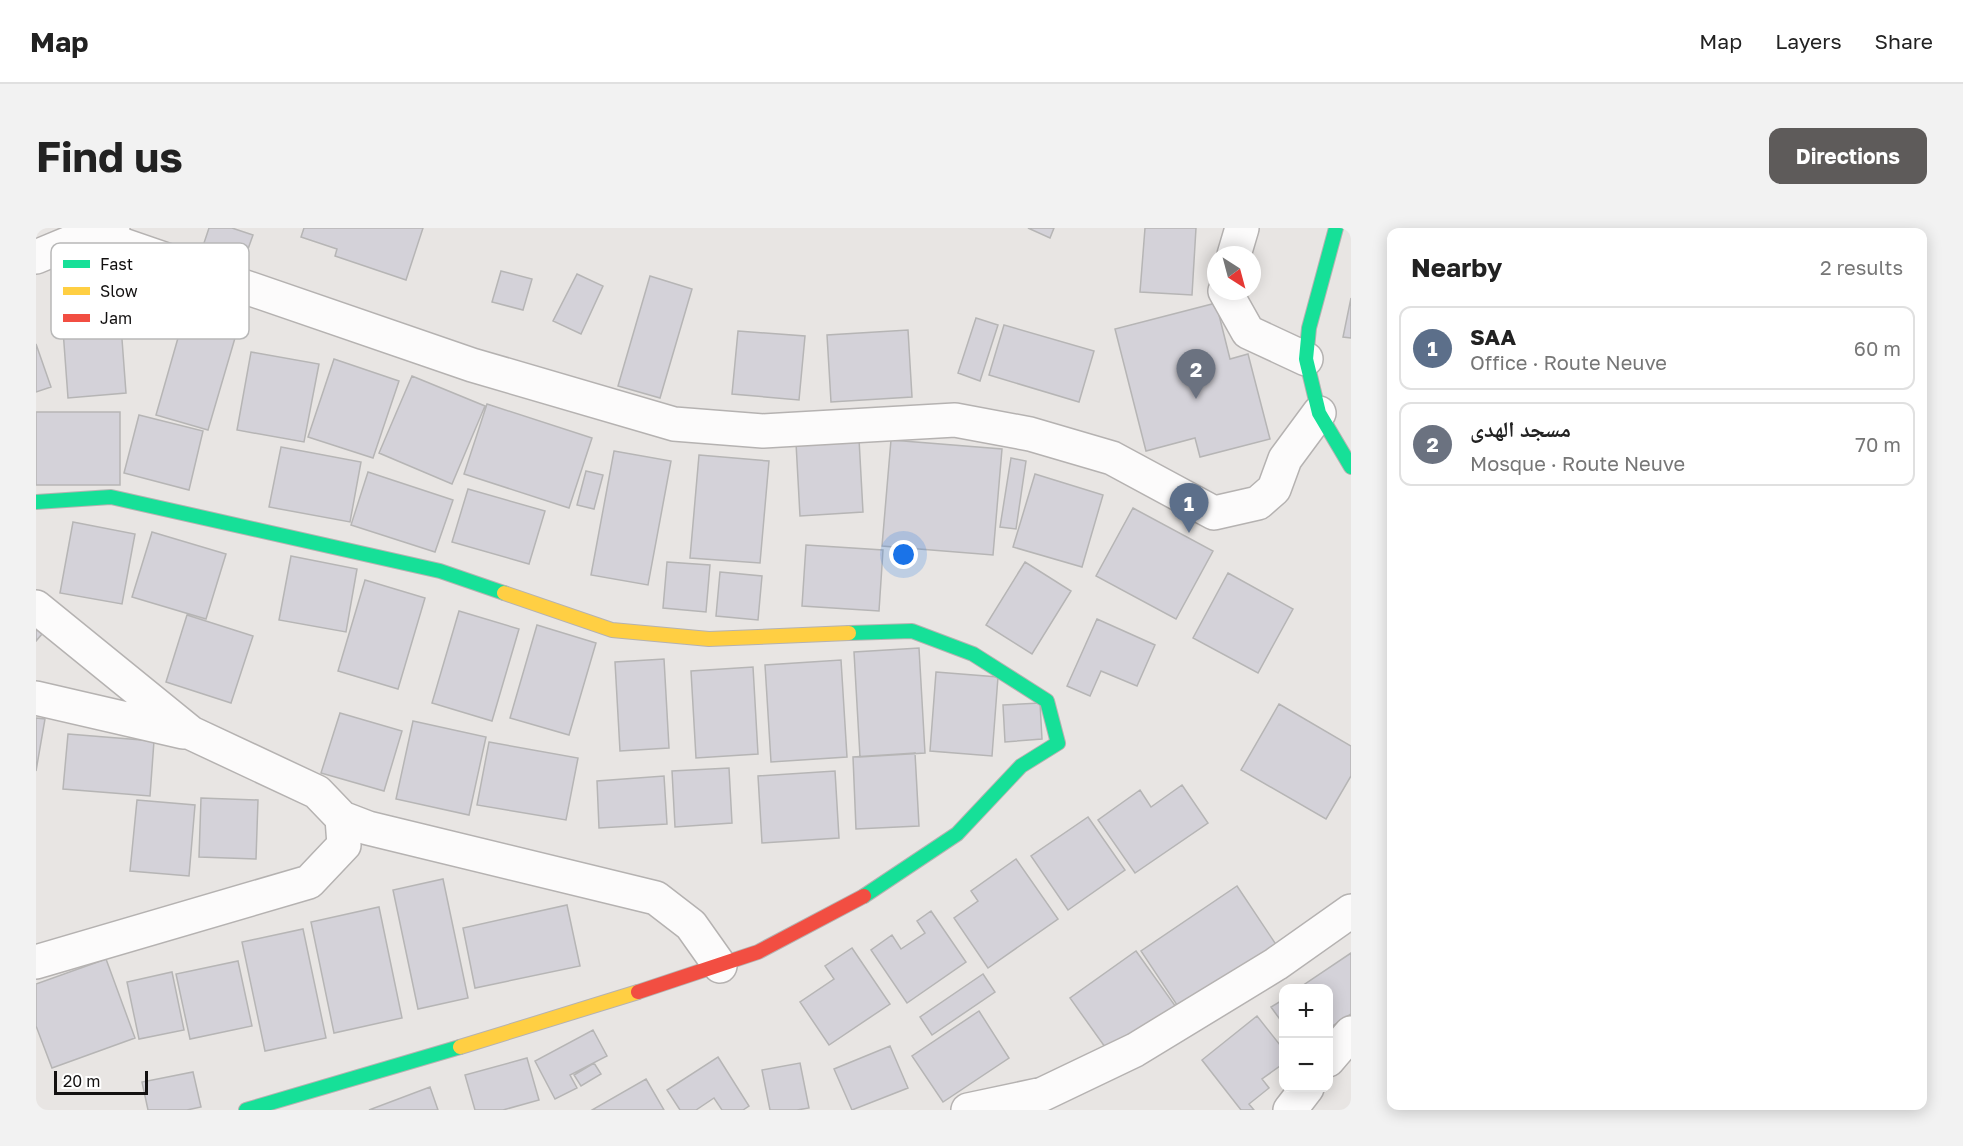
<!DOCTYPE html>
<meta charset="utf-8">
<style>
:root{--surface:#fff;--page:#f2f2f2;--text:#222;--muted:#767676;--line:#e0e0e0;--accent:#5e5b5a}
body{margin:0;font-family:"Golos Text","Noto Naskh Arabic",sans-serif;background:var(--page);color:var(--text)}
.controls{position:absolute;right:18px;bottom:18px;display:grid;overflow:hidden;border-radius:12px;box-shadow:0 3px 15px #0003}
.controls button{width:54px;height:54px;display:grid;place-items:center;padding:0;border:0;border-bottom:2px solid var(--line);background:var(--surface);color:var(--text);font:30px sans-serif}
.compass{position:absolute;left:1171px;top:18px;width:54px;height:54px;border-radius:50%;background:var(--surface);box-shadow:0 3px 15px #0003;rotate:144deg}
.scale{position:absolute;left:18px;bottom:15px;width:94px;box-sizing:border-box;padding-left:6px;border:3px solid #131111;border-top:0;font-size:16px;line-height:21px;white-space:nowrap;color:#131111;-webkit-text-stroke:4px #fff;paint-order:stroke}
.you{position:absolute;left:868px;top:327px;width:21px;height:21px;margin:-15px;border:4px solid #fff;border-radius:50%;background:#1a73e8;box-shadow:0 0 0 9px #1a73e833}
.badge{display:grid;place-items:center;width:39px;height:39px;border-radius:50%;background:var(--accent);color:#fff;font-size:20px;font-weight:700}
.pin{position:absolute;translate:-50% -50px;filter:drop-shadow(0 2px 3px #0008)}
.pin::after{content:'';position:absolute;top:32px;width:21px;height:18px;background:inherit;clip-path:polygon(0 0,100% 0,50% 100%)}
.list{margin:0;padding:0;list-style:none}
h2{display:flex;justify-content:space-between;align-items:center;height:78px;margin:0;padding:0 24px;font-size:26px}
h2 small{font-size:20px;font-weight:400;color:var(--muted)}
.list li{display:grid;grid-template-columns:39px 1fr auto;gap:18px;align-items:center;box-sizing:border-box;height:84px;margin:0 12px 12px;padding:0 12px;border:2px solid var(--line);border-radius:12px}
.list b{display:block;font-size:22px;white-space:nowrap}
.list p{margin:0;font-size:20px;white-space:nowrap;color:var(--muted)}
.list em{font-size:20px;font-style:normal;color:var(--muted)}
.map{position:relative;flex:none;width:1315px;height:882px;overflow:hidden;border-radius:12px}
header{display:flex;align-items:center;gap:36px;box-sizing:border-box;height:84px;padding:0 30px;background:var(--surface);border-bottom:2px solid var(--line)}
header strong{font-size:28px}
nav{display:flex;gap:33px;margin-inline-start:auto;font-size:21px}
.intro{display:flex;align-items:center;justify-content:space-between;box-sizing:border-box;height:144px;padding:0 36px}
h1{margin:0;font-size:42px}
.button{padding:15px 27px;border-radius:12px;background:var(--accent);color:#fff;font-size:21px;font-weight:700}
main{display:flex;gap:36px;padding:0 36px}
aside{flex:1;background:var(--surface);border-radius:12px;box-shadow:0 3px 15px #0003}
.map>svg:first-child{display:block}
.building{fill:#d4d2d9;stroke:#b6b5b5;stroke-width:1.5}
.lines{fill:none;stroke-linecap:round;stroke-linejoin:round}
.street-casing{stroke:#b5b2b1;stroke-width:36}
.fast-casing{stroke:#b5b2b1;stroke-width:16}
.slow-casing{stroke:#b5b2b1;stroke-width:16}
.jam-casing{stroke:#b5b2b1;stroke-width:16}
.street{stroke:#fcfbfb;stroke-width:33}
.fast{stroke:#16e098;stroke-width:14}
.slow{stroke:#ffcf43;stroke-width:14}
.jam{stroke:#f24e42;stroke-width:14}
.key{fill:#fff;stroke:#b8b8b8;stroke-width:1.5}
.key-label{font-size:16px;fill:#131111}
</style>
<header>
<strong>Map</strong>
<nav><a>Map</a><a>Layers</a><a>Share</a></nav>
</header>
<div class="intro"><h1>Find us</h1><a class="button">Directions</a></div>
<main>
<div class="map">
<svg width="1315" height="882" viewBox="0 0 1315 882">
<rect width="100%" height="100%" fill="#e8e5e3"/>
<!-- building -->
<path class="building" d="M 173,0 L 196,0 L 217,7 L 207,35 L 166,21 Z
M 268,0 L 387,0 L 370,52 L 299,28 L 301,21 L 265,9 Z
M 992,0 L 1018,0 L 1014,10 Z
M 1109,0 L 1160,0 L 1156,67 L 1104,64 Z
M 465,43 L 496,51 L 487,82 L 456,74 Z
M 541,46 L 567,58 L 545,106 L 517,93 Z
M 614,48 L 656,61 L 624,170 L 582,158 Z
M 1315,70 L 1315,110 L 1307,109 Z
M 83,71 L 90,165 L 32,170 L 25,75 Z
M 1180,75 L 1194,131 L 1212,126 L 1234,211 L 1164,229 L 1159,210 L 1110,223 L 1079,101 Z
M 940,90 L 962,97 L 944,153 L 922,145 Z
M 146,96 L 199,110 L 172,202 L 120,187 Z
M 968,97 L 1058,123 L 1043,174 L 953,147 Z
M 872,102 L 876,169 L 795,174 L 791,107 Z
M 702,103 L 769,108 L 763,172 L 696,166 Z
M 0,116 L 15,159 L 0,164 Z
M 215,124 L 283,136 L 268,214 L 201,202 Z
M 298,131 L 363,153 L 337,230 L 272,209 Z
M 376,148 L 449,178 L 416,256 L 343,225 Z
M 451,176 L 556,210 L 533,280 L 428,246 Z
M 0,184 L 84,184 L 84,257 L 0,257 Z
M 103,187 L 167,203 L 153,262 L 88,245 Z
M 823,211 L 827,284 L 764,288 L 760,215 Z
M 855,212 L 966,221 L 957,327 L 846,318 Z
M 245,219 L 325,234 L 314,294 L 233,279 Z
M 578,223 L 635,233 L 612,357 L 555,347 Z
M 663,227 L 733,233 L 724,335 L 654,330 Z
M 975,230 L 990,233 L 980,301 L 964,299 Z
M 550,243 L 567,247 L 558,281 L 541,277 Z
M 332,244 L 417,272 L 399,324 L 315,297 Z
M 999,246 L 1067,267 L 1046,339 L 977,319 Z
M 432,261 L 509,283 L 493,336 L 416,314 Z
M 1097,280 L 1177,323 L 1140,391 L 1060,348 Z
M 37,294 L 99,306 L 86,376 L 24,365 Z
M 116,304 L 190,326 L 170,391 L 96,369 Z
M 770,317 L 847,322 L 843,383 L 766,378 Z
M 255,328 L 321,341 L 310,404 L 243,392 Z
M 631,334 L 674,337 L 670,384 L 627,380 Z
M 989,334 L 1035,363 L 996,426 L 950,397 Z
M 684,344 L 726,348 L 722,392 L 680,388 Z
M 1192,345 L 1257,381 L 1222,445 L 1157,410 Z
M 329,352 L 389,370 L 362,461 L 302,443 Z
M 423,383 L 483,401 L 456,493 L 396,475 Z
M 151,387 L 217,408 L 195,475 L 130,454 Z
M 1061,391 L 1119,417 L 1101,458 L 1065,443 L 1054,468 L 1031,458 Z
M 501,397 L 560,415 L 533,507 L 474,490 Z
M 0,401 L 6,406 L 0,413 Z
M 883,420 L 889,525 L 824,529 L 818,424 Z
M 628,431 L 633,520 L 584,523 L 579,434 Z
M 805,432 L 811,529 L 735,534 L 729,437 Z
M 717,439 L 722,526 L 660,530 L 655,443 Z
M 900,444 L 962,449 L 956,528 L 894,523 Z
M 1004,475 L 1006,511 L 969,514 L 967,477 Z
M 1243,476 L 1315,518 L 1315,548 L 1290,591 L 1205,542 Z
M 304,485 L 366,503 L 348,563 L 285,545 Z
M 0,490 L 9,491 L 0,543 Z
M 377,493 L 450,509 L 433,587 L 360,571 Z
M 32,506 L 118,513 L 114,568 L 27,561 Z
M 453,514 L 542,530 L 530,592 L 441,577 Z
M 879,525 L 883,598 L 820,601 L 817,529 Z
M 693,540 L 696,595 L 639,599 L 636,543 Z
M 799,543 L 803,610 L 726,615 L 722,548 Z
M 628,548 L 631,596 L 563,600 L 561,553 Z
M 1146,557 L 1172,595 L 1099,645 L 1062,592 L 1104,562 L 1115,579 Z
M 165,570 L 222,572 L 220,631 L 163,629 Z
M 101,572 L 159,577 L 153,648 L 94,643 Z
M 1052,589 L 1089,642 L 1032,682 L 995,628 Z
M 980,631 L 1022,691 L 952,740 L 918,690 L 942,673 L 935,663 Z
M 407,651 L 432,770 L 382,781 L 357,662 Z
M 1201,658 L 1241,718 L 1145,783 L 1105,723 Z
M 531,677 L 544,738 L 439,760 L 427,700 Z
M 343,679 L 366,790 L 298,805 L 275,694 Z
M 895,683 L 930,734 L 871,775 L 835,722 L 856,707 L 865,721 L 889,705 L 881,693 Z
M 267,701 L 290,810 L 229,823 L 206,714 Z
M 816,720 L 854,776 L 793,817 L 764,774 L 798,751 L 789,738 Z
M 1100,723 L 1140,779 L 1074,826 L 1034,770 Z
M 1315,725 L 1315,786 L 1292,801 L 1292,760 L 1263,760 Z
M 70,731 L 99,810 L 16,840 L 0,798 L 0,756 Z
M 202,733 L 216,798 L 154,811 L 140,746 Z
M 136,744 L 148,802 L 103,811 L 91,754 Z
M 947,746 L 959,764 L 896,807 L 884,789 Z
M 1248,771 L 1248,797 L 1235,779 Z
M 943,783 L 973,830 L 907,874 L 876,828 Z
M 1221,788 L 1248,822 L 1248,835 L 1226,851 L 1233,860 L 1213,876 L 1218,882 L 1205,882 L 1166,832 Z
M 557,802 L 571,828 L 534,847 L 541,860 L 519,871 L 499,833 Z
M 854,818 L 872,860 L 816,882 L 798,841 Z
M 682,829 L 713,878 L 707,882 L 686,882 L 678,870 L 660,882 L 644,882 L 631,862 Z
M 491,830 L 503,872 L 467,882 L 439,882 L 429,847 Z
M 558,835 L 565,846 L 545,858 L 538,847 Z
M 764,835 L 773,880 L 761,882 L 734,882 L 726,842 Z
M 157,844 L 165,879 L 151,882 L 112,882 L 106,854 Z
M 610,851 L 628,882 L 556,882 Z
M 394,859 L 402,882 L 333,882 Z"/>
<g class="lines">
<defs>
<path id="street" d="M 55,6 L 436,137 L 638,196 L 727,203 L 919,192 L 994,206 L 1076,230 L 1178,285 L 1222,275 L 1238,261 L 1249,231 L 1283,185
M 1198,27 L 1206,0
M 0,29 L 55,6 L 77,3
M 1189,63 L 1212,104 L 1270,131
M 0,379 L 155,505 L 281,564 L 306,590 L 308,617 L 273,654 L 0,734
M 0,470 L 147,504
M 306,590 L 332,600 L 620,670 L 655,697 L 684,738
M 1292,832 L 1315,805
M 932,882 L 1007,866 L 1099,822 L 1240,736 L 1315,683
M 1254,882 L 1271,860"/>
<path id="fast" d="M 1300,0 L 1273,100 L 1270,131 L 1283,185 L 1315,239
M 0,274 L 75,269 L 404,343 L 468,365
M 813,405 L 876,403 L 937,426 L 1011,473 L 1022,515 L 985,538 L 921,606 L 828,668
M 210,882 L 424,819"/>
<path id="slow" d="M 468,365 L 576,402 L 673,411 L 813,405
M 424,819 L 602,764"/>
<path id="jam" d="M 602,764 L 722,724 L 828,668"/>
</defs>
<!-- street casing -->
<use href="#street" class="street-casing"/>
<!-- fast casing -->
<use href="#fast" class="fast-casing"/>
<!-- slow casing -->
<use href="#slow" class="slow-casing"/>
<!-- jam casing -->
<use href="#jam" class="jam-casing"/>
<!-- street -->
<use href="#street" class="street"/>
<!-- fast -->
<use href="#fast" class="fast"/>
<!-- slow -->
<use href="#slow" class="slow"/>
<!-- jam -->
<use href="#jam" class="jam"/>
</g>
<!-- legend -->
<rect x="15" y="15" width="198" height="96" rx="9" class="key"/>
<rect x="27" y="32" width="27" height="8" fill="#16e098"/>
<rect x="27" y="59" width="27" height="8" fill="#ffcf43"/>
<rect x="27" y="86" width="27" height="8" fill="#f24e42"/>
<g class="key-label">
<text x="64" y="42">Fast</text>
<text x="64" y="69">Slow</text>
<text x="64" y="96">Jam</text>
</g>
</svg>
<div class="controls">
<button>+</button>
<button>−</button>
</div>
<svg class="compass" viewBox="-18 -18 36 36"><path d="M0-13l5 13h-10z" fill="#e53935"/><path d="M0 13l5-13h-10z" fill="#767676"/></svg>
<div class="scale">20 m</div>
<div class="you"></div>
<div class="pin badge" style="left:1153px;top:305px;background:#5c6f8a">1</div>
<div class="pin badge" style="left:1160px;top:171px;background:#6b7280">2</div>
</div>
<aside>
<h2>Nearby<small>2 results</small></h2>
<ul class="list">
<li><span class="badge" style="background:#5c6f8a">1</span><div><b>SAA</b><p>Office · Route Neuve</p></div><em>60 m</em></li>
<li><span class="badge" style="background:#6b7280">2</span><div><b>مسجد الهدى</b><p>Mosque · Route Neuve</p></div><em>70 m</em></li>
</ul>
</aside>
</main>
